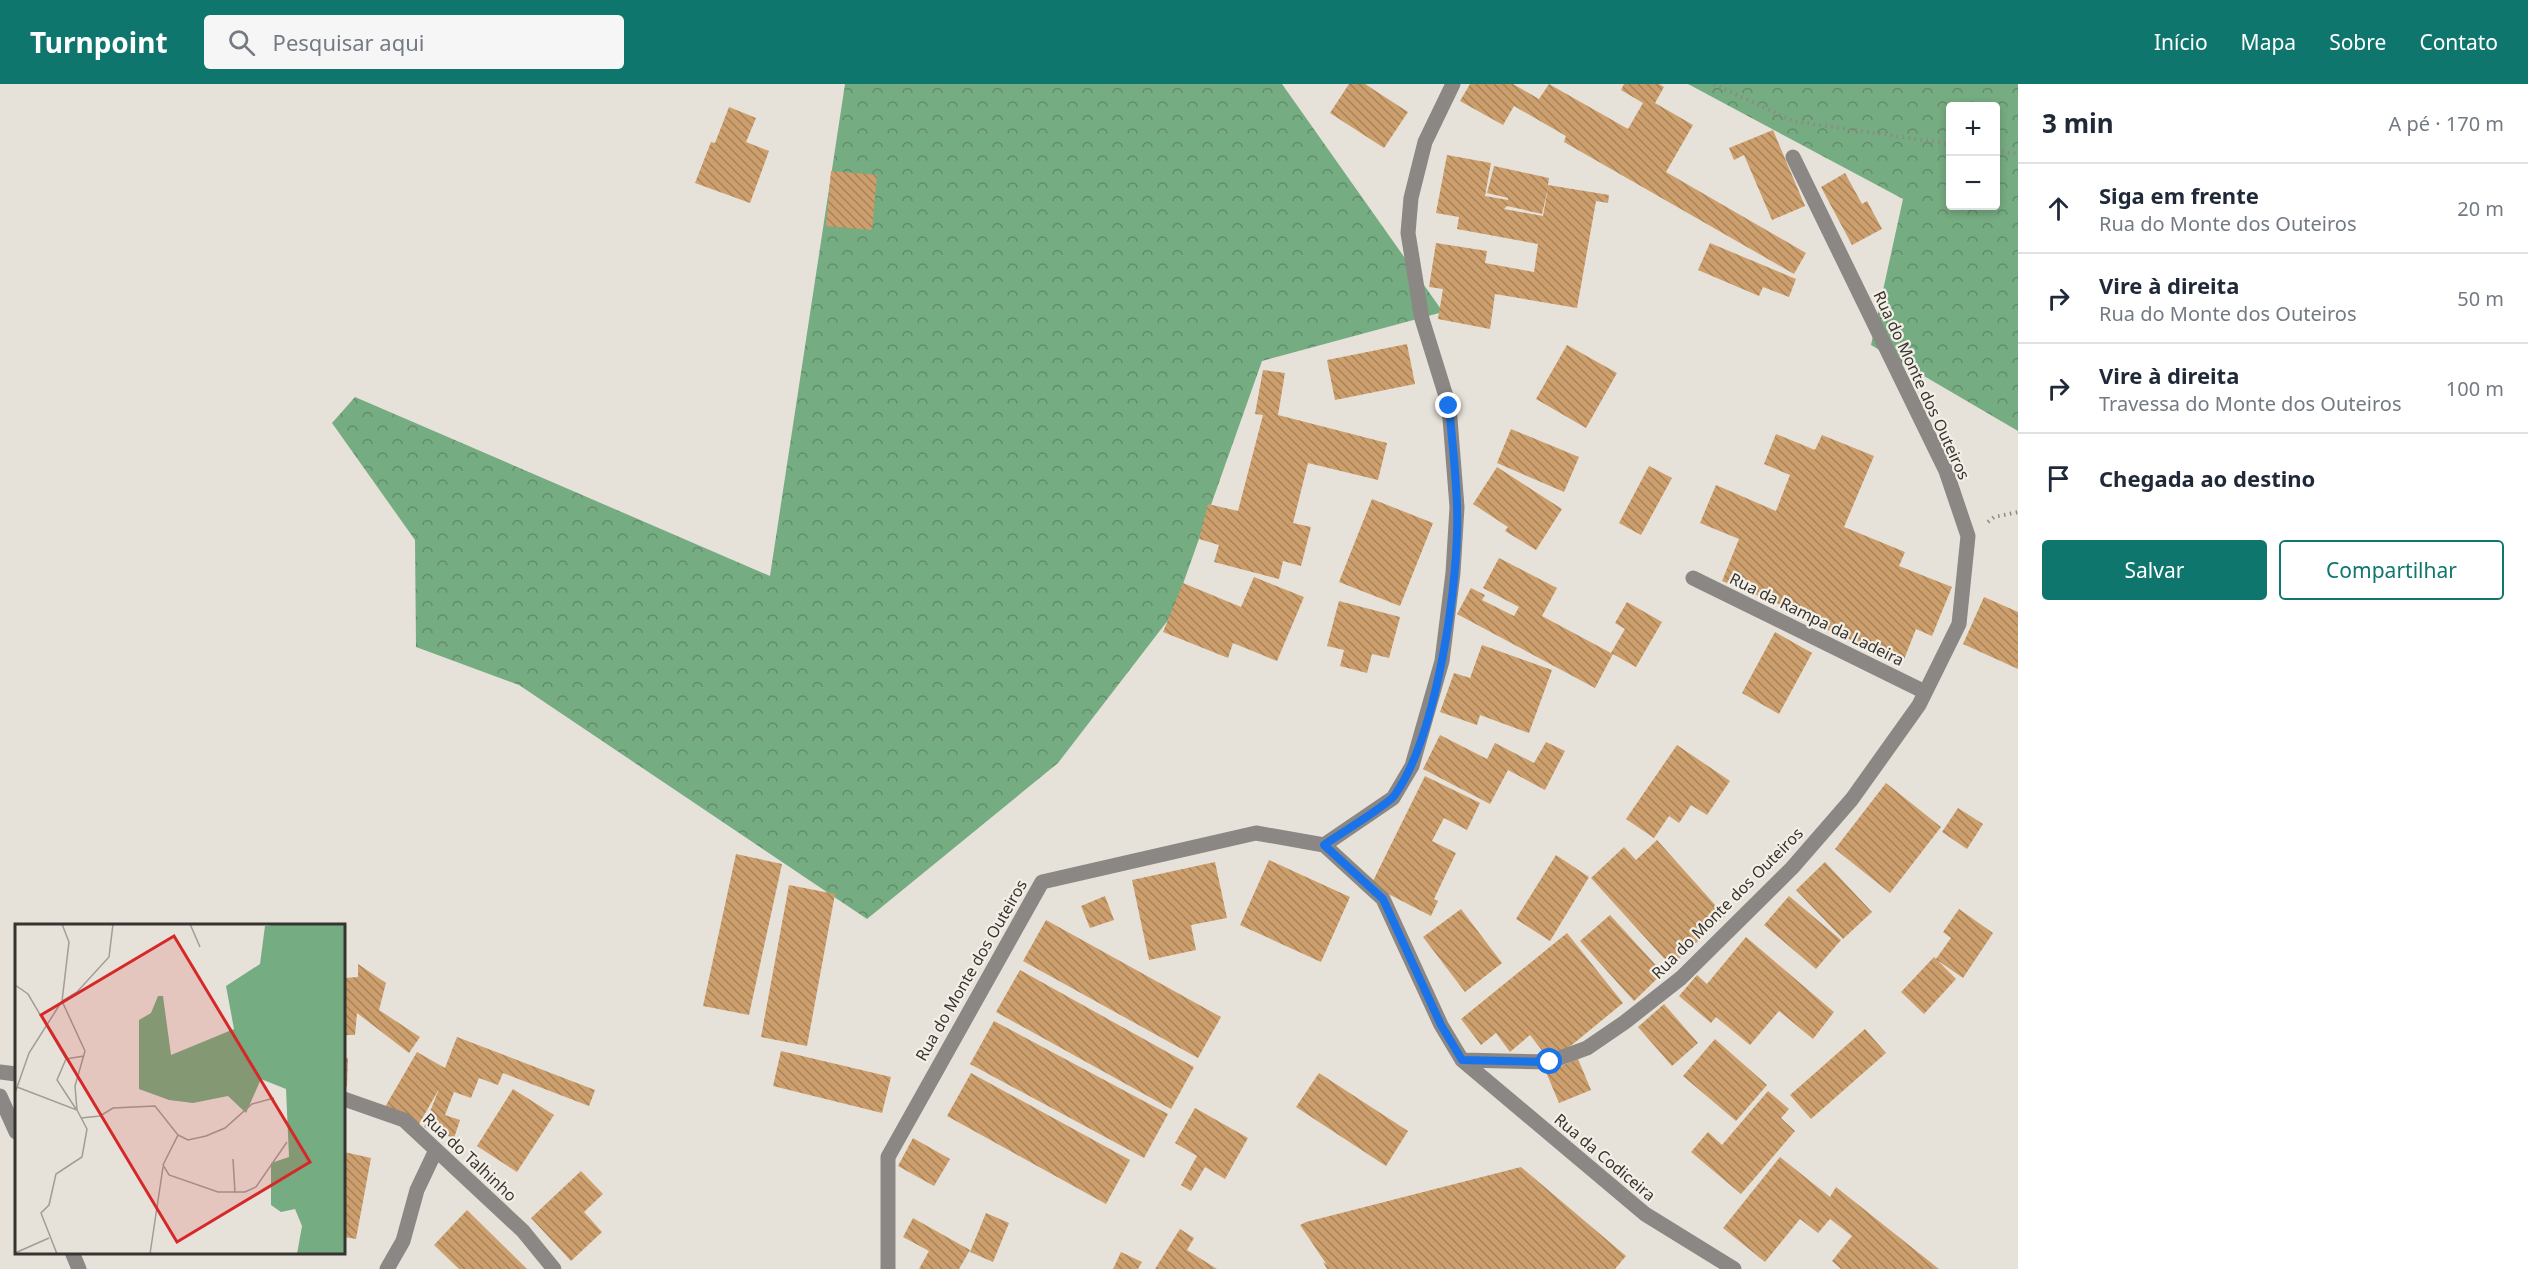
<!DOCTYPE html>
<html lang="pt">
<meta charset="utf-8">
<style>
:root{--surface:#fff;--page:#f6f6f7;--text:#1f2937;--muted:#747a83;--line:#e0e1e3;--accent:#0f766e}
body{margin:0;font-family:"Noto Sans",sans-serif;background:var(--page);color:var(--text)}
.controls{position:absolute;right:18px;top:18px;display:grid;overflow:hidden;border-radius:6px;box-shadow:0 3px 9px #0003}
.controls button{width:54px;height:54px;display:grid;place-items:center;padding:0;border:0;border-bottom:2px solid var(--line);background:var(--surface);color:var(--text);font:30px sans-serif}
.stop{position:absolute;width:18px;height:18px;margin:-14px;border:4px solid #1a73e8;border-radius:50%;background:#fff}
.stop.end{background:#1a73e8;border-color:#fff;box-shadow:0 2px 6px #0008}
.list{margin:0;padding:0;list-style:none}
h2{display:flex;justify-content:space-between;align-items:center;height:78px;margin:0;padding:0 24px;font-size:26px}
h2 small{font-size:20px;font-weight:400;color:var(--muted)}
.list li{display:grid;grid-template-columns:39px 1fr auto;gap:18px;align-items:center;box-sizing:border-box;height:90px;padding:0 24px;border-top:2px solid var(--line)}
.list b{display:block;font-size:22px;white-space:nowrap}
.list p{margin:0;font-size:20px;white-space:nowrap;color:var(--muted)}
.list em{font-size:20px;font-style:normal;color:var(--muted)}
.actions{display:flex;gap:12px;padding:18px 24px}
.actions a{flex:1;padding:14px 0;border:2px solid var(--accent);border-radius:6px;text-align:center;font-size:21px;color:var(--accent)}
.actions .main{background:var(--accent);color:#fff}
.icon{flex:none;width:33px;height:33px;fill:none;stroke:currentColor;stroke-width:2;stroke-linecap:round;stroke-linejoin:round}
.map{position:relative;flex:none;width:2018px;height:1185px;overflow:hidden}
header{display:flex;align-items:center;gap:36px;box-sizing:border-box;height:84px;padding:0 30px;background:var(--accent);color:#fff}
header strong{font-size:28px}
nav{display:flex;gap:33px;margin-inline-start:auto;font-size:21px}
.search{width:420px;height:54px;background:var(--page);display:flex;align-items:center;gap:15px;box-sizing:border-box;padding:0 21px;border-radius:6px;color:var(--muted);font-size:22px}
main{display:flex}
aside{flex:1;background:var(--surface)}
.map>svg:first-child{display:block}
.forest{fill:url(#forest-crowns);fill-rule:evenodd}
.building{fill:url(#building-back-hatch);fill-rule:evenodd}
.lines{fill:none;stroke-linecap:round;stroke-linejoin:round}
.path{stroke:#8d8a84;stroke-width:4;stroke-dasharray:1.5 4.5;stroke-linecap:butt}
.minor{stroke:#8a8784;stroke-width:15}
.route{stroke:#1a73e8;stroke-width:8}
.labels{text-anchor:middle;stroke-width:4.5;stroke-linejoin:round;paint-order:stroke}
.street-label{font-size:16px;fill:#363431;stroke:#f4efe6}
.inset-road{fill:none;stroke:#a09c96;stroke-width:1.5}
.view{fill:#d62828;fill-opacity:0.15;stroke:#d62828;stroke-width:3}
.inset-edge{fill:none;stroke:#363431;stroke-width:3}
</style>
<header>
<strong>Turnpoint</strong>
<div class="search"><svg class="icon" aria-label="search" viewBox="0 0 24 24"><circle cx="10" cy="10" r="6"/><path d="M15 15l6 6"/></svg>Pesquisar aqui</div>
<nav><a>Início</a><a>Mapa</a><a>Sobre</a><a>Contato</a></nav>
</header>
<main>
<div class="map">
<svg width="2018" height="1185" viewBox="0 0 2018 1185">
<defs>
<pattern id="forest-crowns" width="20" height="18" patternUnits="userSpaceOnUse" patternTransform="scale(1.5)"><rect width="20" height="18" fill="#76ac81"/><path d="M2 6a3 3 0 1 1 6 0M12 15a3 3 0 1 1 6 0" fill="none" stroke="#628d6a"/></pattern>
<pattern id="building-back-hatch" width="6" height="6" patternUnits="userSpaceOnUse" patternTransform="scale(1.5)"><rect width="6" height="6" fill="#cd9f6d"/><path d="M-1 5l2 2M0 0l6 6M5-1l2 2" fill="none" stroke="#a7825a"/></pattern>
</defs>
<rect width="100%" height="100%" fill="#e7e2d9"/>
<!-- forest -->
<path class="forest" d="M 845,0 L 1282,0 L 1443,228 L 1262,277 L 1172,531 L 1058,679 L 867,835 L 519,601 L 416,563 L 415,456 L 332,339 L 355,313 L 770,492 Z
M 1688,0 L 2018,0 L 2018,347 L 1871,261 L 1903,115 ZM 1950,22 L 1996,22 L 1996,122 L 1950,122 Z"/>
<!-- building -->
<path class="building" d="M 1349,0 L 1365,0 L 1408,28 L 1384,64 L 1330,29 Z
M 1470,0 L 1513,0 L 1539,15 L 1549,0 L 1628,45 L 1643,19 L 1621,6 L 1624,0 L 1659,0 L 1664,3 L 1655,19 L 1693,41 L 1666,88 L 1806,169 L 1794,190 L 1564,58 L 1566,52 L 1514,22 L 1503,41 L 1460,17 Z
M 729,23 L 756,34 L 746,58 L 769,67 L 750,119 L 695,99 L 711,58 L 715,59 Z
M 1773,46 L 1805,122 L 1772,136 L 1744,71 L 1734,76 L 1729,64 Z
M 1447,71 L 1491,79 L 1485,112 L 1508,116 L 1508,114 L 1487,109 L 1494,82 L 1549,94 L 1548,101 L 1609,111 L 1608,119 L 1596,117 L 1577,224 L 1495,210 L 1490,245 L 1438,235 L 1443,205 L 1429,203 L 1436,159 L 1487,167 L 1485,179 L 1534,188 L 1538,160 L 1457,145 L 1459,133 L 1436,129 ZM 1548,104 L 1543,132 L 1504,125 L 1507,122 L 1542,130 Z
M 831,87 L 877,91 L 872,146 L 826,142 Z
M 1845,89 L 1862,120 L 1867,117 L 1882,145 L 1852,161 L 1821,103 Z
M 1710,159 L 1796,195 L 1789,213 L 1763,203 L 1759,212 L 1698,186 Z
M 1407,260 L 1415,300 L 1335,316 L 1327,276 Z
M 1567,261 L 1617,289 L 1586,344 L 1536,315 Z
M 1263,286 L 1285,289 L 1278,331 L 1387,359 L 1378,396 L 1308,379 L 1293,439 L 1311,443 L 1301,482 L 1283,477 L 1279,495 L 1214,478 L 1219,461 L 1199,455 L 1208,420 L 1238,427 L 1263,331 L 1255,330 Z
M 1511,345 L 1579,373 L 1564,408 L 1497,379 Z
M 1776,350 L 1815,366 L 1822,351 L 1874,372 L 1844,443 L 1905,468 L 1899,482 L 1952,503 L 1932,552 L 1916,545 L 1903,578 L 1806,537 L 1808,532 L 1722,497 L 1739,455 L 1700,439 L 1716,401 L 1776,427 L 1790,391 L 1764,380 Z
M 1649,382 L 1672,394 L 1641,451 L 1619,439 Z
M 1497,383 L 1562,425 L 1536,466 L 1505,447 L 1508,443 L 1473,420 Z
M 1372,415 L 1433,439 L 1400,522 L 1339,498 Z
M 1499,474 L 1557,504 L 1542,532 L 1611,569 L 1625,545 L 1615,539 L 1627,518 L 1662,538 L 1636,583 L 1613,570 L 1595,604 L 1457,530 L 1471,504 L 1485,511 L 1482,516 L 1514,532 L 1519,523 L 1483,504 Z
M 1254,493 L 1304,513 L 1277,577 L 1233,559 L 1228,574 L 1163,548 L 1183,499 L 1241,523 Z
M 1984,513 L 2018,528 L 2018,585 L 1963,560 Z
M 1339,517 L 1400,533 L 1389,574 L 1372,570 L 1367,589 L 1340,582 L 1344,566 L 1327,562 Z
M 1775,548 L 1812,569 L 1779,630 L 1742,609 Z
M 1482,561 L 1552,586 L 1529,649 L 1480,631 L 1477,641 L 1440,628 L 1454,589 L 1470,594 Z
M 1440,651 L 1487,675 L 1495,659 L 1534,679 L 1546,658 L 1565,667 L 1545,706 L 1508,686 L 1490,720 L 1423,685 Z
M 1677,661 L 1730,697 L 1707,731 L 1691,721 L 1679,739 L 1669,732 L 1654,754 L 1626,735 Z
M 1425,692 L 1480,719 L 1467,746 L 1444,734 L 1432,757 L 1456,769 L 1434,815 L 1438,817 L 1431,832 L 1371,801 Z
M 1886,699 L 1941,743 L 1890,809 L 1835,765 Z
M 1958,724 L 1983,740 L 1967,765 L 1942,748 Z
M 1657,756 L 1725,832 L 1671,882 L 1591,794 L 1624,763 L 1636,776 Z
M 736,770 L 782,780 L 749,931 L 703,922 Z
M 1556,771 L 1589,793 L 1550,857 L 1516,835 Z
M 1269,776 L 1350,813 L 1321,878 L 1240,841 Z
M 1215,778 L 1227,834 L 1191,841 L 1196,866 L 1149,876 L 1132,796 Z
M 1825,778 L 1872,828 L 1843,855 L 1796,806 Z
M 789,801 L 835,810 L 807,962 L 761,953 Z
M 1105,812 L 1114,836 L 1090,844 L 1081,822 Z
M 1789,812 L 1841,856 L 1816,885 L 1764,841 Z
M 1461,825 L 1502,879 L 1465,908 L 1423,853 Z
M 1959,825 L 1993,849 L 1963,894 L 1937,876 L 1956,895 L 1924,930 L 1901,908 L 1934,873 L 1936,875 L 1951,854 L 1943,848 Z
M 1610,831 L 1663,889 L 1634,917 L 1580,857 Z
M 1046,836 L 1221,933 L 1198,974 L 1023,877 Z
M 1567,849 L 1623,919 L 1551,978 L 1530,951 L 1510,968 L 1496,949 L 1481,961 L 1461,935 Z
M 1746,853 L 1834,928 L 1813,955 L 1779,927 L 1750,961 L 1716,933 L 1711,939 L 1679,912 L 1697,891 L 1707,900 Z
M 358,880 L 386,899 L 379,926 L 420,953 L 409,969 L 357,929 L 355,951 L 344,951 L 344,894 L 358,893 Z
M 1020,886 L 1194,983 L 1171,1025 L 996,928 Z
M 1664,920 L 1698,959 L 1672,982 L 1638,943 Z
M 994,937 L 1168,1030 L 1144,1074 L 970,980 Z
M 1865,945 L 1886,969 L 1811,1035 L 1790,1011 Z
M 457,953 L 595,1006 L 589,1022 L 503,989 L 498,1001 L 479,994 L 471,1014 L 454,1008 L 445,1031 L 460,1036 L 454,1054 L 424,1043 L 439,1005 L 418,1042 L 385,1023 L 417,968 L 445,984 Z
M 1715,955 L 1767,1001 L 1736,1037 L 1683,992 Z
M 781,967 L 891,993 L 882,1029 L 773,1002 Z
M 344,974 L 348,974 L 347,1003 L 344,1002 Z
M 1578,975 L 1591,1006 L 1559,1019 L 1546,988 Z
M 971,989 L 1130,1076 L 1106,1120 L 947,1032 Z
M 1319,989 L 1408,1047 L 1386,1082 L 1296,1023 Z
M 513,1005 L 554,1031 L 517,1088 L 477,1062 Z
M 1768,1007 L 1789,1025 L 1781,1034 L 1795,1047 L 1741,1110 L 1691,1068 L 1708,1048 L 1722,1061 Z
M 1195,1024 L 1248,1054 L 1225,1095 L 1205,1083 L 1191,1107 L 1181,1101 L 1197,1072 L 1175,1059 Z
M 913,1054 L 950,1075 L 934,1102 L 898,1082 Z
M 344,1068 L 371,1074 L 356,1155 L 344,1153 Z
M 1780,1073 L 1830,1113 L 1836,1103 L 1939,1185 L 1841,1185 L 1832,1177 L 1852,1152 L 1830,1135 L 1818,1149 L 1800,1135 L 1765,1178 L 1723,1144 Z
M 1521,1083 L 1626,1172 L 1615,1185 L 1327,1185 L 1323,1178 L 1327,1181 L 1300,1141 L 1306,1138 Z
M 581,1087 L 603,1110 L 584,1128 L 602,1148 L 571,1177 L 531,1134 Z
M 467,1126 L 527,1185 L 459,1185 L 434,1161 Z
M 986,1129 L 1009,1139 L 993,1178 L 970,1168 Z
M 913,1134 L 970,1166 L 959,1185 L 919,1185 L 929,1167 L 903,1153 Z
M 1180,1145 L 1194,1154 L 1187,1166 L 1217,1185 L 1155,1185 Z
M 1121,1168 L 1142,1178 L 1138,1185 L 1113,1185 Z"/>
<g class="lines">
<!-- path -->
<path class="path" d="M 1714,0 L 1793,37 L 1950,60
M 1996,67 L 2018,70
M 1988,438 L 1994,433 L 2018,428"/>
<!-- minor -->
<path class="minor" d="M 1693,494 L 1925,608
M 1324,761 L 1393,714 L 1412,682 L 1442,577 L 1453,489 L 1457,423 L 1449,322 L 1422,235 L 1408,149 L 1411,114 L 1425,58 L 1453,0
M 1462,976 L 1645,1130 L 1734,1185
M 0,988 L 16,990
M 0,1012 L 16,1048
M 344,1015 L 404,1036 L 523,1147 L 554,1185
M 72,1168 L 79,1185
M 387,1185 L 403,1157 L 417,1106 L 436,1066
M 888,1185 L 888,1073 L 1042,798 L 1256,749 L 1324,761 L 1383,815 L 1441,941 L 1462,976 L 1549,978 L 1587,964 L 1625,938 L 1681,894 L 1792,784 L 1852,715 L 1919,621 L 1959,540 L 1968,452 L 1946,387 L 1793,73"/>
</g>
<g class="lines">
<!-- route -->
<path class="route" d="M 1449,322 C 1452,355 1456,389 1457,422 C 1460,495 1437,653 1394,712 C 1386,722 1338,751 1324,761 L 1383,815 L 1441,941 L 1462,976 L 1550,978"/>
</g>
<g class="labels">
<!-- street labels -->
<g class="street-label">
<text transform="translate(1922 301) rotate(65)" y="6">Rua do Monte dos Outeiros</text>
<text transform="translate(1817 535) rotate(26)" y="6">Rua da Rampa da Ladeira</text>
<text transform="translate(1727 819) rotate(-45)" y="6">Rua do Monte dos Outeiros</text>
<text transform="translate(971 886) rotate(-60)" y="6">Rua do Monte dos Outeiros</text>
<text transform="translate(470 1073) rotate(43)" y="6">Rua do Talhinho</text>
<text transform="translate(1605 1073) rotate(40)" y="6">Rua da Codiceira</text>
</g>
</g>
<!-- overview -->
<g transform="translate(15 840)">
<rect width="330" height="330" fill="#e7e2d9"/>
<path d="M 265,0 L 330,0 L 330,330 L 282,330 L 287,302 L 280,285 L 266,288 L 256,281 L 256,239 L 274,233 L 271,165 L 246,155 L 231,189 L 213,172 L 178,179 L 154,176 L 124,165 L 124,96 L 136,89 L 143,72 L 148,72 L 156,131 L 219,105 L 211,62 L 245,40 L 250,2 Z" fill="#76ac81"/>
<path class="inset-road" d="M 175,0 L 185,23M 0,61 L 13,70 L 51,135 L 69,132M 51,135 L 42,156 L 61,185M 2,163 L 62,186 L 72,205 L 67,233 L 41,250 L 34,281 L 26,289 L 42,330M 0,169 L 14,129 L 47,77 L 54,18 L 47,0M 62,186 L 60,162 L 70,127 L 47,77 L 62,68 L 94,33 L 98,0M 66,194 L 85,192 L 98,184 L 140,182 L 163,211 L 148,241 L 154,251 L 203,268 L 230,268 L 241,263 L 272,218M 163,211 L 173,216 L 191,212 L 210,204 L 237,180 L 259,174M 218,235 L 220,269M 0,329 L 34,314M 135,330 L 148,243"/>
<path class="view" d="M 159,12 L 295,238 L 162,318 L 26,91 Z"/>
<rect width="330" height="330" class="inset-edge"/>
</g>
</svg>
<div class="controls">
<button>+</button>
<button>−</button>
</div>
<div class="stop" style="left:1550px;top:978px"></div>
<div class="stop end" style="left:1449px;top:322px"></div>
</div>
<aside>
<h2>3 min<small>A pé · 170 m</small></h2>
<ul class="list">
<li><svg class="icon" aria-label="ahead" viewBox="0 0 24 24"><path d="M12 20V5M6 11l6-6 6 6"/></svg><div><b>Siga em frente</b><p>Rua do Monte dos Outeiros</p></div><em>20 m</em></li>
<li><svg class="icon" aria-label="right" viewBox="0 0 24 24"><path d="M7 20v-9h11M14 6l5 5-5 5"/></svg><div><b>Vire à direita</b><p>Rua do Monte dos Outeiros</p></div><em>50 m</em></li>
<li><svg class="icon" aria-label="right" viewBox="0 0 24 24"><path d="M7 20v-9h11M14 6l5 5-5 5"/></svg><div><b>Vire à direita</b><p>Travessa do Monte dos Outeiros</p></div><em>100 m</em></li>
<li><svg class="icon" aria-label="arrive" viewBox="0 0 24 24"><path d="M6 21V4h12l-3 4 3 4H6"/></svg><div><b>Chegada ao destino</b></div></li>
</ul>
<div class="actions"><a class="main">Salvar</a><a>Compartilhar</a></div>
</aside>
</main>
